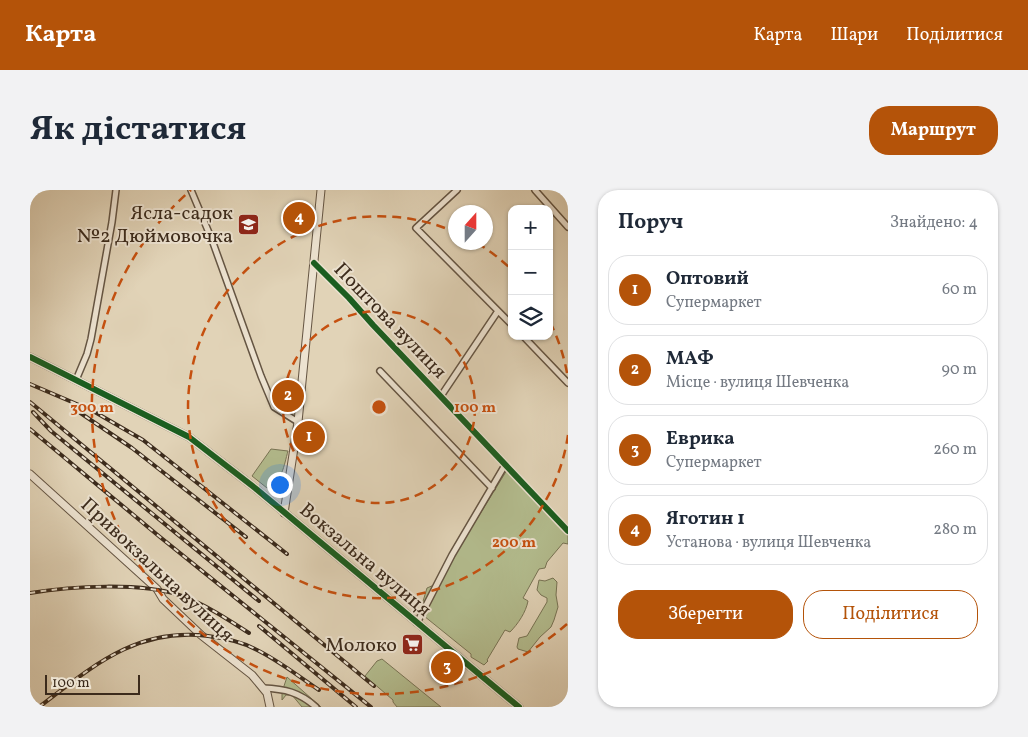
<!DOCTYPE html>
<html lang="uk">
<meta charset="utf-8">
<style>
:root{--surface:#fff;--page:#f2f2f3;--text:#1f2937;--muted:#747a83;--line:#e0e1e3;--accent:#b45309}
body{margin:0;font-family:Vollkorn,serif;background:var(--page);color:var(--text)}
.controls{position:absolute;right:15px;top:15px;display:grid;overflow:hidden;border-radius:10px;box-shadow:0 1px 4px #0004}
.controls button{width:45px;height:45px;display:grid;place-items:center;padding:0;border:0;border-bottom:1px solid var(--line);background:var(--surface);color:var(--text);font:25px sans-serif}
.compass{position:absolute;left:418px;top:15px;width:45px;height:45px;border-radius:50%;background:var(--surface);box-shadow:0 1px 4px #0004;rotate:21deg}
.scale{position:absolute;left:15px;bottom:12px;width:95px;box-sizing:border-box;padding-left:5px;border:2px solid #3c2b1c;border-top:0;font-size:14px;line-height:18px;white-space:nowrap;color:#3c2b1c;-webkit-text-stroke:4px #ece2d0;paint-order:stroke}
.you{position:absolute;left:249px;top:294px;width:18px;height:18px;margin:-12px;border:4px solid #fff;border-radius:50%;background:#1a73e8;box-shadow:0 0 0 8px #1a73e833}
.badge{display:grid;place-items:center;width:32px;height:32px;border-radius:50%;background:var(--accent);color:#fff;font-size:16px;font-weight:700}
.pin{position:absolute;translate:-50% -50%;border:2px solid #fff;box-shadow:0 1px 5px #0006}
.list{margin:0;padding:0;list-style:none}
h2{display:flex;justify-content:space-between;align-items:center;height:65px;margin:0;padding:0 20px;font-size:21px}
h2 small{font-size:16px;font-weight:400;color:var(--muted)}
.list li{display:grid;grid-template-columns:32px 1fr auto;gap:15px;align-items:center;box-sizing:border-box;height:70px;margin:0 10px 10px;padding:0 10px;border:1px solid var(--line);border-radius:20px}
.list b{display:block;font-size:19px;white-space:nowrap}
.list p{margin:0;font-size:16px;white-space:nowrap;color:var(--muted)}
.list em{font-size:16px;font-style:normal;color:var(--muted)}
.actions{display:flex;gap:10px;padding:15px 20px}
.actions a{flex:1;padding:11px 0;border:1px solid var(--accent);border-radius:20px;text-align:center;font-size:18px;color:var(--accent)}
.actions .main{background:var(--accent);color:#fff}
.icon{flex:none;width:28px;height:28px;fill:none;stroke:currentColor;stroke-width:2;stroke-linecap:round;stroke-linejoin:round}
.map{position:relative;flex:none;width:538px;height:517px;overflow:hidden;border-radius:20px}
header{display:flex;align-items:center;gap:30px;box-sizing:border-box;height:70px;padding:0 25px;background:var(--accent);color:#fff}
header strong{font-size:24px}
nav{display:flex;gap:28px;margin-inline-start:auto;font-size:18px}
.intro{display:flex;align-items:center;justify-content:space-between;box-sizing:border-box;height:120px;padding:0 30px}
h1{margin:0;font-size:35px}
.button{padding:12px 22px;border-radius:20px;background:var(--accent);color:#fff;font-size:18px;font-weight:700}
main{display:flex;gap:30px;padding:0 30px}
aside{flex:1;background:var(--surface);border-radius:20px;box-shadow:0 1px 4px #0004}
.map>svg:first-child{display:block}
.green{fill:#b3bc8e;stroke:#787455}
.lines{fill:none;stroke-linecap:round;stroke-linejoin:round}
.minor-casing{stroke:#655543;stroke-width:8}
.tertiary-casing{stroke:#655543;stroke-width:9}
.minor{stroke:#ece2d0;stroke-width:5}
.tertiary{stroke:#ece2d0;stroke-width:7}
.rail-casing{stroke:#3c2b1c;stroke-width:4}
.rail{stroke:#ece2d0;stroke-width:2;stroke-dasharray:5.5;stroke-linecap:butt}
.cycleway-casing{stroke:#ece2d0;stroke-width:9}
.cycleway{stroke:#1b5e20;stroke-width:6}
.ring{fill:none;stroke:#c6500f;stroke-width:2.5;stroke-dasharray:9 6}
.labels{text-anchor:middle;stroke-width:4;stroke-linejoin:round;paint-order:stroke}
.poi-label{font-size:20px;fill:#3c2b1c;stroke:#ece2d0;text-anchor:end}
.street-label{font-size:20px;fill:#3c2b1c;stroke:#ece2d0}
.centre{fill:#c6500f;stroke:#ece2d0;stroke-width:2.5}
.ring-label{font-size:15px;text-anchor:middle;font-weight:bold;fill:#c6500f;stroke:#ece2d0;stroke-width:4;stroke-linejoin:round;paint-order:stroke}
</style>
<header>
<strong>Карта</strong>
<nav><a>Карта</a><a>Шари</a><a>Поділитися</a></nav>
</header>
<div class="intro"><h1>Як дістатися</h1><a class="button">Маршрут</a></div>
<main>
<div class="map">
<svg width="538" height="517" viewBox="0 0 538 517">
<rect width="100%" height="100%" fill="#e1d3b7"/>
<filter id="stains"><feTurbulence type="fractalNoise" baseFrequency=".004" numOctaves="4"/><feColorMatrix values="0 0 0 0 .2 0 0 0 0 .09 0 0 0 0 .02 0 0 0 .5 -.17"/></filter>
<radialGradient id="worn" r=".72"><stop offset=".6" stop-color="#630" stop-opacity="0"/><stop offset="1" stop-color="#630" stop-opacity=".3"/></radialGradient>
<!-- green -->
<path class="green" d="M 241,259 L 258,261 C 254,275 252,293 237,298 L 222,286 Z
M 477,280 L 538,343 L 538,354 L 533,353 L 517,372 L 515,378 L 509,379 L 493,408 L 498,411 C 496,422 488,434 480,442 L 475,440 L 457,470 L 458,471 L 454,475 L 441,467 L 441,464 L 394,426 L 391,424 L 391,418 L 397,398 L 404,395 L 424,366 Z
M 523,388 L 527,392 L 526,405 L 528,417 L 524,430 L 521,437 L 510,447 L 498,462 L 488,459 L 487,457 L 489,448 L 497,446 L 517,412 L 517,408 L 511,405 L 507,400 L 509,390 L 515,391 Z
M 352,469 L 411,517 L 367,517 L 363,512 L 363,510 L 335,486 L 347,471 Z
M 257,487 L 291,517 L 272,517 L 262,505 L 256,505 L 252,510 L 252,502 Z"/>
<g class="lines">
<defs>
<path id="minor" d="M 161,0 L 182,50 L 231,186 L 244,217 L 268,232
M 427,0 L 386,38 L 482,135
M 505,0 L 538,37
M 284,73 L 319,108 L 343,135 L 538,341
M 493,146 L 538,193
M 350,181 L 462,298
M 46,190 L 57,164 L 61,149 L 82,32 L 86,0
M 411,206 L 468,121
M 387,433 L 422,365 L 475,275
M 233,498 C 255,499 269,502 286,517"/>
<path id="tertiary" d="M 0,167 L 159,247 L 225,298 L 489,517
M 0,284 L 127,399 L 133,409 L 171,445 L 222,485 L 237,503 L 240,517
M 254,323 L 268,232 L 291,0"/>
</defs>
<!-- minor casing -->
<use href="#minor" class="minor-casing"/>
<!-- tertiary casing -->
<use href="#tertiary" class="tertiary-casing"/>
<!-- minor -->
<use href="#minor" class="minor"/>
<!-- tertiary -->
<use href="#tertiary" class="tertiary"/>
<defs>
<path id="rail" d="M 0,194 L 63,221 L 113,250 L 257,364
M 0,212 L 344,496
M 46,220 L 102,258 L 216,347
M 3,222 L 21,241 L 229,411
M 0,239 L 130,347 L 341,517
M 0,403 C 41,396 113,392 152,406 C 176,415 197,429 219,443
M 229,436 L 326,517
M 9,517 C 62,477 106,437 178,446 C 194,448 210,451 225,459 C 248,470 268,486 289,500"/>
</defs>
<!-- rail casing -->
<use href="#rail" class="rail-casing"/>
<!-- rail -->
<use href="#rail" class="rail"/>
<defs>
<path id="cycleway" d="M 284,73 L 319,108 L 343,135 L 538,341
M 0,167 L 159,247 L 225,298 L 489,517"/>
</defs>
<!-- cycleway casing -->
<use href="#cycleway" class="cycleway-casing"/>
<!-- cycleway -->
<use href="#cycleway" class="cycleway"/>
</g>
<!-- distance rings -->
<g class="ring">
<circle cx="349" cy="217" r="96"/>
<path d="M538 245A191 191 0 1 1 425 42M447 53A191 191 0 0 1 482 80M520 132A191 191 0 0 1 538 189"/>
<path d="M537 434A287 287 0 1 1 161 0"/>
</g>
<!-- icons -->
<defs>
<symbol id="school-square" viewBox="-11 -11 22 22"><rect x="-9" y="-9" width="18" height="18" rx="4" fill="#8f2418" stroke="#ece2d0"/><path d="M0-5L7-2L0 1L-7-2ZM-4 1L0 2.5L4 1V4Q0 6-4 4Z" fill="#fff"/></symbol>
<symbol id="supermarket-square" viewBox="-11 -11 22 22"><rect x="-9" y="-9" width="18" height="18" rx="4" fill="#8f2418" stroke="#ece2d0"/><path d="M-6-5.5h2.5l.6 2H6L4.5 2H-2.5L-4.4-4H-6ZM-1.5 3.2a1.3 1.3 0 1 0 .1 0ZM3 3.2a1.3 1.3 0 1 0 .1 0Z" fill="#fff"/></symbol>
</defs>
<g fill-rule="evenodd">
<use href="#school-square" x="206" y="22" width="25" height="25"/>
<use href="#supermarket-square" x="370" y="442" width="25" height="25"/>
</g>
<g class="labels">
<!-- poi labels -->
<g class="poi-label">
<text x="203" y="29">Ясла-садок<tspan x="203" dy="23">№2 Дюймовочка</tspan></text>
<text x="367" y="461">Молоко</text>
</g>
<!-- street labels -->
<g class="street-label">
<text transform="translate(361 130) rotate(46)" y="7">Поштова вулиця</text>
<text transform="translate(336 369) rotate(40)" y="7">Вокзальна вулиця</text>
<text transform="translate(128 379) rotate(43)" y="7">Привокзальна вулиця</text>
</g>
</g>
<circle cx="349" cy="217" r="8" class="centre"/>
<g class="ring-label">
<text x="445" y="222">100 m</text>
<text x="62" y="222">300 m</text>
<text x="484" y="357">200 m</text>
</g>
<rect width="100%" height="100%" filter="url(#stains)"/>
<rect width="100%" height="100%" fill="url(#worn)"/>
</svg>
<div class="controls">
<button>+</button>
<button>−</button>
<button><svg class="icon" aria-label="layers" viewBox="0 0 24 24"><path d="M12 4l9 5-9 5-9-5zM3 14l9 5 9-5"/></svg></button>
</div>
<svg class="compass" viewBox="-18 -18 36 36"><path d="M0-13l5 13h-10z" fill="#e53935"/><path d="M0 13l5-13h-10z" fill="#747a83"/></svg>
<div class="scale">100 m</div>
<div class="you"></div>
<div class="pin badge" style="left:279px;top:247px">1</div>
<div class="pin badge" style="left:258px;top:206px">2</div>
<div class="pin badge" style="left:417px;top:477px">3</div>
<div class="pin badge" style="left:269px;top:28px">4</div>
</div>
<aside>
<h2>Поруч<small>Знайдено: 4</small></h2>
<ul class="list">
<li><span class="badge">1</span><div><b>Оптовий</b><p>Супермаркет</p></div><em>60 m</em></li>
<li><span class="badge">2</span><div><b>МАФ</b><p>Місце · вулиця Шевченка</p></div><em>90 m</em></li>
<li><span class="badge">3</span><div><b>Еврика</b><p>Супермаркет</p></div><em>260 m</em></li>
<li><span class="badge">4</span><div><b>Яготин 1</b><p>Установа · вулиця Шевченка</p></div><em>280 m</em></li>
</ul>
<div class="actions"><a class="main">Зберегти</a><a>Поділитися</a></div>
</aside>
</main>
